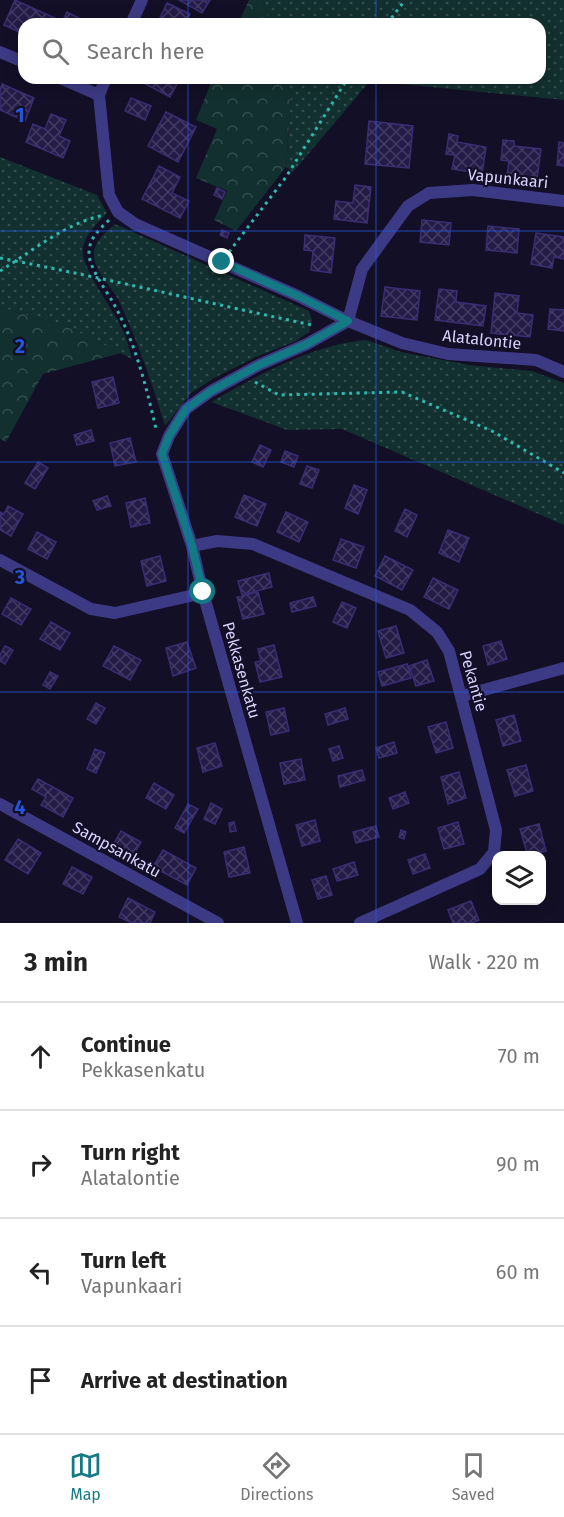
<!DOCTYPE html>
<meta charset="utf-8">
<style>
:root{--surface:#fff;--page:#f2f2f2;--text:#222;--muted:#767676;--line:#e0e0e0;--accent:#137a85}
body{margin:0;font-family:"Fira Sans",sans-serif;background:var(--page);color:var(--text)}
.controls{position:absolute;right:18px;bottom:18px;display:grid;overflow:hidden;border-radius:12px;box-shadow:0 3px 15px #0003}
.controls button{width:54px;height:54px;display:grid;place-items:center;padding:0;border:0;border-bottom:2px solid var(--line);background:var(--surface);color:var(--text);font:30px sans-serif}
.stop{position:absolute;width:18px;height:18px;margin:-14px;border:4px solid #137a85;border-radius:50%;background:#fff}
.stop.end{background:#137a85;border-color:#fff;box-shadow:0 2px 6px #0008}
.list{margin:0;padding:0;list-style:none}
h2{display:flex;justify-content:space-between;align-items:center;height:78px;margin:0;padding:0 24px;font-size:26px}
h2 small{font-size:20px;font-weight:400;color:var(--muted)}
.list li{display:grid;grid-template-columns:39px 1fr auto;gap:18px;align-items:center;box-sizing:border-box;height:108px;padding:0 24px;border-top:2px solid var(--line)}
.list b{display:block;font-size:22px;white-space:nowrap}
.list p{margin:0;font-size:20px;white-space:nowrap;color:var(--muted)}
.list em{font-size:20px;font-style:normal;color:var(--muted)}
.icon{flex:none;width:33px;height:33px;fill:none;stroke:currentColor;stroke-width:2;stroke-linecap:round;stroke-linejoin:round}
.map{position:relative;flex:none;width:564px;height:923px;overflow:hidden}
.search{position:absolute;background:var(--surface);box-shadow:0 3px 15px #0003;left:18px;right:18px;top:18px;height:66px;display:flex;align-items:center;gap:15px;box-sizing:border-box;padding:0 21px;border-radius:18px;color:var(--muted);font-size:22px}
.sheet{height:510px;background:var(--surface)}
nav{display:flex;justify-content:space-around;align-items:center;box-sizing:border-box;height:84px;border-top:2px solid var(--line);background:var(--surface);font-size:16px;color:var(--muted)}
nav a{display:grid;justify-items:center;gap:3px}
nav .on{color:var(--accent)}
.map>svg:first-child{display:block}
.grass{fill:url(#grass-dots)}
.forest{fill:url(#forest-crowns)}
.building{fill:url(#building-cross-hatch);stroke:#3b2d73;stroke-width:1.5}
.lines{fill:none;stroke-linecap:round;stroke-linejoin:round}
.path{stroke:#2fb8b0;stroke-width:3;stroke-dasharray:3 4.5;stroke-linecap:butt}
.street{stroke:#3d3a85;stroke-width:12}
.route{stroke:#137a85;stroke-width:8}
.grid{fill:none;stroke:#2655da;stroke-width:1.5;stroke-opacity:0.55}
.labels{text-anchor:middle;stroke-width:4.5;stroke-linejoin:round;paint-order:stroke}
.street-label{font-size:16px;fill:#d9d4ff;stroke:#130f26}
.grid-label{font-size:20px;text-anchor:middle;font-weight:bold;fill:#2655da;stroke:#130f26;stroke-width:4.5;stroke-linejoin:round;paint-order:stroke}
</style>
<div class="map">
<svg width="564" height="923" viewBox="0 0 564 923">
<defs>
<pattern id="grass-dots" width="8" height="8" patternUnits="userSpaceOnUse" patternTransform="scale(1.5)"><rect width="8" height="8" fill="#12302f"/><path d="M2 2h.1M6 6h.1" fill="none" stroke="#344d4e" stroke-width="1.8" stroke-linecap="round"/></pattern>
<pattern id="forest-crowns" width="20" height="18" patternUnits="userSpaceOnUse" patternTransform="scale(1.5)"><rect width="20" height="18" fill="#12302f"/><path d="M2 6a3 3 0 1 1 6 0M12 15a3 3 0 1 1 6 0" fill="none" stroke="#344d4e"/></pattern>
<pattern id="building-cross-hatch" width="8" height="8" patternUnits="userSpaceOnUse" patternTransform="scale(1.5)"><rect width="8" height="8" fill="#241b47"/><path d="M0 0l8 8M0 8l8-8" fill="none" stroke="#433b63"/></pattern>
</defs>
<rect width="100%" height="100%" fill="#130f26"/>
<!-- grass -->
<path class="grass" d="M 263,0 L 564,0 L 564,100 L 370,81 L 293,172 L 286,167 L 291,95 L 286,78 L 540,78 L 540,24 L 270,24 Z
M 0,157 L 97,195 L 107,213 C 98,223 86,233 83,247 C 78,264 114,310 122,329 C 127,338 129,349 132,359 L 68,327 L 0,307 Z
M 115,224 L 309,311 L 312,320 L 309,332 L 296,341 L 256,357 L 214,378 L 191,393 L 165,426 C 152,383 138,342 119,301 C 112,287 96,274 94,257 C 92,243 105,233 115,224 Z
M 366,340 L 401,352 L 469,365 L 532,371 L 564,383 L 564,525 L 342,429 L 287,430 L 211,402 C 259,375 311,345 366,340 Z"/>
<!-- forest -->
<path class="forest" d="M 249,0 L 263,0 L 270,24 L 238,24 Z
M 213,78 L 286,78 L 291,95 L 286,167 L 236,231 L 214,220 L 227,191 L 196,178 L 217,129 L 196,120 Z
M 0,307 L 68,327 L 121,353 L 43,374 L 6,442 L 0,439 Z"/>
<!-- building -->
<path class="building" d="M 15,0 L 55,18 L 52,24 L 24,24 L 24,34 L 4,25 Z
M 179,0 L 210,0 L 202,13 Z
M 167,3 L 190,14 L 185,24 L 157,24 Z
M 67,12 L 85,21 L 83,24 L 61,24 Z
M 134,78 L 171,78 L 178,82 L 170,97 Z
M 2,84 L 34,98 L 25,121 L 0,110 L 0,90 Z
M 131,98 L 151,106 L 145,120 L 125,111 Z
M 166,112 L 196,127 L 178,162 L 148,146 Z
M 51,114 L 66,120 L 59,136 L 70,141 L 63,158 L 26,142 L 33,124 L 45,129 Z
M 369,121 L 413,126 L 409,168 L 365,164 Z
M 449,134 L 458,136 L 457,142 L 486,147 L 482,174 L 452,169 L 455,155 L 446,154 Z
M 503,140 L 514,141 L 514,146 L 541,149 L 537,179 L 507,176 L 509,161 L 501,160 Z
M 559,142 L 564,143 L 564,166 L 557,165 Z
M 159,166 L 180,177 L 172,193 L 189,201 L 180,218 L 142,199 Z
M 355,185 L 371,187 L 367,223 L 334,219 L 336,201 L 353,203 Z
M 217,188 L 225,192 L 222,199 L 214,195 Z
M 422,220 L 451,223 L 449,245 L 420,242 Z
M 488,226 L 519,229 L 517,253 L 486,250 Z
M 222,230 L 229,233 L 227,238 L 220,235 Z
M 536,233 L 564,237 L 564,259 L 554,257 L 552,268 L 531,264 Z
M 305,235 L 335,238 L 331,273 L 311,270 L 313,251 L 304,250 Z
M 385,287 L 420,291 L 417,320 L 381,316 Z
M 439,289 L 457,291 L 456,302 L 486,306 L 483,326 L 435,320 Z
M 495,293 L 519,296 L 517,313 L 533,315 L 530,337 L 491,333 Z
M 550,309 L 564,310 L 564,331 L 548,329 Z
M 113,377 L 119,403 L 98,408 L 92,382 Z
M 91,430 L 94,441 L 77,445 L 74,435 Z
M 130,438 L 136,462 L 115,466 L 110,443 Z
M 260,445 L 271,450 L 263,467 L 252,462 Z
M 285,451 L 298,456 L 294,467 L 281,462 Z
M 38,462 L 48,468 L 35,489 L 25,483 Z
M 307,466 L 319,470 L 312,488 L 300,484 Z
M 354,485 L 367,490 L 358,514 L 345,508 Z
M 244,495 L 266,504 L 257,526 L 235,517 Z
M 107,496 L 111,506 L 97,510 L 93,501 Z
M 145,498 L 150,523 L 131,527 L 126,503 Z
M 8,506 L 23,514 L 11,536 L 0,530 L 0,512 L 4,514 Z
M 405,509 L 417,515 L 407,537 L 395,531 Z
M 286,512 L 308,522 L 299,542 L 277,532 Z
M 448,530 L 469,538 L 459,562 L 439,553 Z
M 37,532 L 56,542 L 47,559 L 28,549 Z
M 341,539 L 364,547 L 356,568 L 333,560 Z
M 160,556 L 166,581 L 147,586 L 141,561 Z
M 385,556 L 413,570 L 402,590 L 375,576 Z
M 269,573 L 272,587 L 242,595 L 238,581 Z
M 433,578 L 458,590 L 449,609 L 424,597 Z
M 258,592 L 264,614 L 243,619 L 237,597 Z
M 313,597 L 316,606 L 292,612 L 290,603 Z
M 11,598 L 31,609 L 21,625 L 2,614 Z
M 342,602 L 356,608 L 347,628 L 333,622 Z
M 51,622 L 70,633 L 60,650 L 40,639 Z
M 396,626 L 404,653 L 386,658 L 378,631 Z
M 501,641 L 507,659 L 488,665 L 483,646 Z
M 187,642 L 196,668 L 173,676 L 166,648 Z
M 274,645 L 282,677 L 260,682 L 255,662 L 261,661 L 258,649 Z
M 5,646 L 13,650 L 5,664 L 0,661 L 0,655 Z
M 114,646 L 141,660 L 130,680 L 103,666 Z
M 427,660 L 434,681 L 416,686 L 409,666 Z
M 407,664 L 411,678 L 382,686 L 378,672 Z
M 50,672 L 58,676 L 50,689 L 43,685 Z
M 96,703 L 105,708 L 96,724 L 87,719 Z
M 284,708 L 289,731 L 271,735 L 266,712 Z
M 345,708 L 348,719 L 328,725 L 325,714 Z
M 514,715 L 521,741 L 503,746 L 496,720 Z
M 446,722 L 453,748 L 436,753 L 428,727 Z
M 394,742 L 397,753 L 379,758 L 376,748 Z
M 215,743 L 222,766 L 203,772 L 197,748 Z
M 339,746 L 343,758 L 333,761 L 329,749 Z
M 95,749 L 105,753 L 96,773 L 87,769 Z
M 301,759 L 305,780 L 284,784 L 280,763 Z
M 526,765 L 533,791 L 515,796 L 507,770 Z
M 362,770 L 365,780 L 340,787 L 338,776 Z
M 459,772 L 466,798 L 448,804 L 441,777 Z
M 38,779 L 73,798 L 63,817 L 41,805 L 46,797 L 32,789 Z
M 154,783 L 174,795 L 166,809 L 146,798 Z
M 405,792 L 409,803 L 393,809 L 389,798 Z
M 211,803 L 222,809 L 215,824 L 204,819 Z
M 188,804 L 198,809 L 184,833 L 175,828 Z
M 315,820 L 320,841 L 302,846 L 296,825 Z
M 234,822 L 236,831 L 230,832 L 229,823 Z
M 458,822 L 464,844 L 444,849 L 438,828 Z
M 539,824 L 546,851 L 528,856 L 520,829 Z
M 376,826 L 379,837 L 356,843 L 353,832 Z
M 401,830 L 406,832 L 404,839 L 399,837 Z
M 121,831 L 141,842 L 132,858 L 112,847 Z
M 18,839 L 41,853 L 28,874 L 5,860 Z
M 244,847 L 250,873 L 229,877 L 224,852 Z
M 163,850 L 196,868 L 187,885 L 153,867 Z
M 425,854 L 430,868 L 413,874 L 408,860 Z
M 354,862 L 358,875 L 337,881 L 333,869 Z
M 72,867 L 92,877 L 83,894 L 63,884 Z
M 326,876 L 332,895 L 318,899 L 312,880 Z
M 128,898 L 155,912 L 150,923 L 132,923 L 119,917 Z
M 471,901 L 479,920 L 472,923 L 453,923 L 448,910 Z"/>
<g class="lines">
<!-- path -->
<path class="path" d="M 387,24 L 405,0
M 109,220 C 98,231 89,238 89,254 C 89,266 104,288 111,299 C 134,338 146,385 156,429
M 229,252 L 286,177 L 348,78
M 0,258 C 105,278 208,303 312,325
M 0,271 C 34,250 64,224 104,215
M 255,382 L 279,395 L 402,392 L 492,431 L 564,473"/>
<!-- street -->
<path class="street" d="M 131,24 L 142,0
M 0,52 L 24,62
M 60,78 L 99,95
M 106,78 L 99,95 L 109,195 L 118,212 L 135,224 L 298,296 L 348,321 L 362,269 L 408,206 L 429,193 L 473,190 L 564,201
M 192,546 L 217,541 L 253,544 L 410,610 L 437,632 L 449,651 L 496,830 L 494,852 L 480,869 L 360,923
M 0,560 L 91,609 L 115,613 L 203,593
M 462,696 L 564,668
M 0,804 L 218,923
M 297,923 L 203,593 L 192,546 L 162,454 L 169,436 L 186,409 L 211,391 L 259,365 L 307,344 L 348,321 L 402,343 L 448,354 L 536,360 L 564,372"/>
</g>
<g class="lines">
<!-- route -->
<path class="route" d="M 203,592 L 192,546 L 162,454 L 169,436 L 186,409 L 211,391 L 259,365 L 307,344 L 348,321 L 298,296 L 222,262"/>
</g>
<!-- grid -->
<path class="grid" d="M 188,0 L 188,24M 376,0 L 376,24M 188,78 L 188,923M 376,78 L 376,923M 0,231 L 564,231M 0,462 L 564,462M 0,692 L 564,692"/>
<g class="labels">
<!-- street labels -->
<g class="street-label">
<text transform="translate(508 178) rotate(6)" y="6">Vapunkaari</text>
<text transform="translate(482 339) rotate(6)" y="6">Alatalontie</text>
<text transform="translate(242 670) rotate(74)" y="6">Pekkasenkatu</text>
<text transform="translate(474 681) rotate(74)" y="6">Pekantie</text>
<text transform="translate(117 849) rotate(29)" y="6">Sampsankatu</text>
</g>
</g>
<g class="grid-label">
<text x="20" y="122">1</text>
<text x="20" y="353">2</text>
<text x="20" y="584">3</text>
<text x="20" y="814">4</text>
</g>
</svg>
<div class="controls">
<button><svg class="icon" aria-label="layers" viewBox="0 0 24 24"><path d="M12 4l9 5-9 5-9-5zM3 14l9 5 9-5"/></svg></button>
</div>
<div class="stop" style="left:203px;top:592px"></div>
<div class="stop end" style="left:222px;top:262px"></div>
<div class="search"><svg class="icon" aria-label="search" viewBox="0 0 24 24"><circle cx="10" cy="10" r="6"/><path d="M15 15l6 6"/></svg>Search here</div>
</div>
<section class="sheet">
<h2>3 min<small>Walk · 220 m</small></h2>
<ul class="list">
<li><svg class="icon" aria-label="ahead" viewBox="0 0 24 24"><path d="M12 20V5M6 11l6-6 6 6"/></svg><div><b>Continue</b><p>Pekkasenkatu</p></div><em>70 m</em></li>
<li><svg class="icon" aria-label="right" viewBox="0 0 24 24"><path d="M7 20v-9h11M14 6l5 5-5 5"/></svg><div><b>Turn right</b><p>Alatalontie</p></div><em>90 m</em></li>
<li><svg class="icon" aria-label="left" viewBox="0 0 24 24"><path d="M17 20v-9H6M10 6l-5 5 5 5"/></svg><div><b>Turn left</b><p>Vapunkaari</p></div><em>60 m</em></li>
<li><svg class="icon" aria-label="arrive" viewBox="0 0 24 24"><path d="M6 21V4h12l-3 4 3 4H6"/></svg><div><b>Arrive at destination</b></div></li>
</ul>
</section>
<nav>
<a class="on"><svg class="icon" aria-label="map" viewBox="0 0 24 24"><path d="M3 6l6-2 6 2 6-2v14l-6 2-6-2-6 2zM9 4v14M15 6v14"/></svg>Map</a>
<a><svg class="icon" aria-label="directions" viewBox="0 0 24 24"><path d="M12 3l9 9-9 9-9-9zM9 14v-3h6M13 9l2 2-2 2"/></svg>Directions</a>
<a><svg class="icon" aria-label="saved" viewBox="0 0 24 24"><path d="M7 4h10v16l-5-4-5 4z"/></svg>Saved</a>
</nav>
